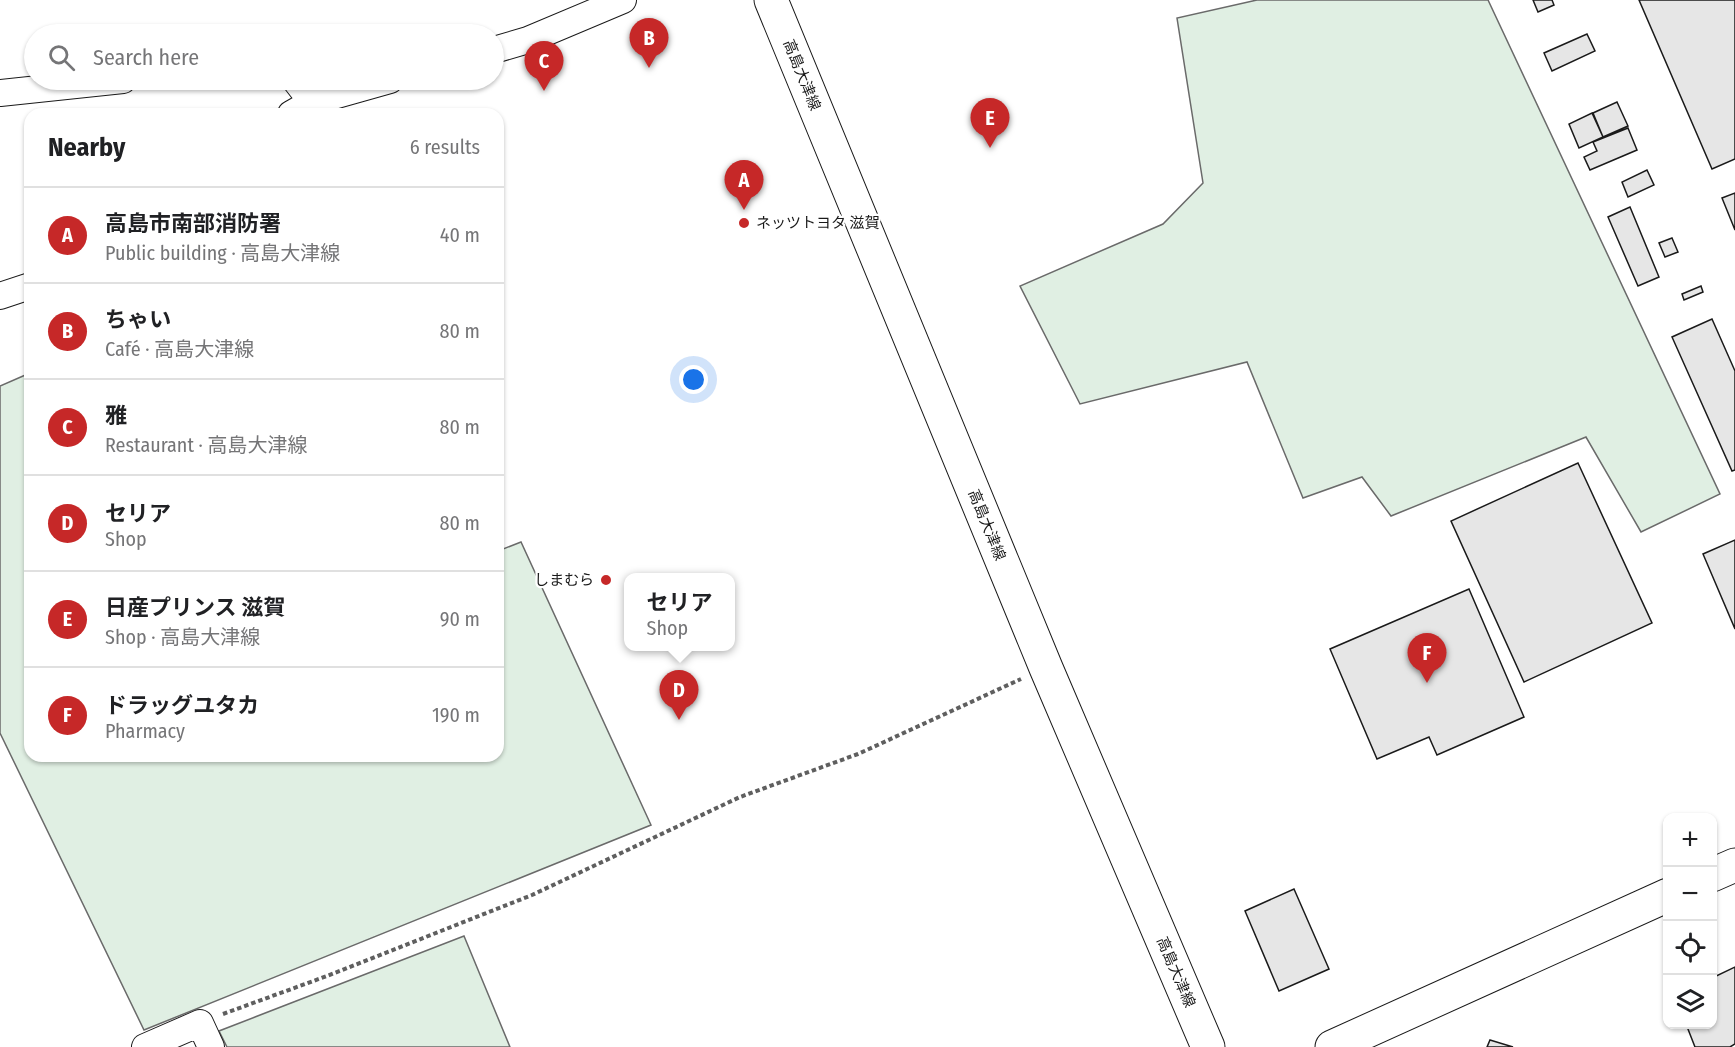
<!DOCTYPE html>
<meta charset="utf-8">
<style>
:root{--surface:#fff;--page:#f6f6f6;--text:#202124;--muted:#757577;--line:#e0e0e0;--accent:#c62828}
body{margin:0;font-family:"Fira Sans Condensed","Noto Sans JP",sans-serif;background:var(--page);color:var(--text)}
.controls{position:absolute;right:18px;bottom:18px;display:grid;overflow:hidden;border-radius:12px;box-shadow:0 2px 4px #0004}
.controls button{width:54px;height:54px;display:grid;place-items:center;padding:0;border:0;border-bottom:2px solid var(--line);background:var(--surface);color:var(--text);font:30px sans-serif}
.you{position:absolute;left:694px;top:380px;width:21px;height:21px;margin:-15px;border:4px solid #fff;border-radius:50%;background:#1a73e8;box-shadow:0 0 0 9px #1a73e833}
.badge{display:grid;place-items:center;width:39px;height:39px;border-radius:50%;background:var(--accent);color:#fff;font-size:20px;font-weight:700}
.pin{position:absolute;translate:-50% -50px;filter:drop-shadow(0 2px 3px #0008)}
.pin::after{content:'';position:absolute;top:32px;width:21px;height:18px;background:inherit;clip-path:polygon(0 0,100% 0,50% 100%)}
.popup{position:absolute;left:624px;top:573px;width:111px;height:78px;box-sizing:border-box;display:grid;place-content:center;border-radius:12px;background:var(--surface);filter:drop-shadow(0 2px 4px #0005);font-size:20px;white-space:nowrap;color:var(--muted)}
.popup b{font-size:22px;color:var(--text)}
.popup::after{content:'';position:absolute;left:50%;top:100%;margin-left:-12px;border:12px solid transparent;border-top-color:var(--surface)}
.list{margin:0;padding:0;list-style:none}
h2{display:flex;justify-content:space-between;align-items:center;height:78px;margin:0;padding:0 24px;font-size:26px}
h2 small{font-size:20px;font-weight:400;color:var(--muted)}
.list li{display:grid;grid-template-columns:39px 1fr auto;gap:18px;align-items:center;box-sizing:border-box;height:96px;padding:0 24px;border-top:2px solid var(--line)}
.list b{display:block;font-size:22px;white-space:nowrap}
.list p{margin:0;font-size:20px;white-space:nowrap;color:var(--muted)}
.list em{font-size:20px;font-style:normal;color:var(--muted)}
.icon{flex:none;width:33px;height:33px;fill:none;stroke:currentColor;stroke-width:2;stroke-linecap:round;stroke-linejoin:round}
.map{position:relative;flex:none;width:1735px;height:1047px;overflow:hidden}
.search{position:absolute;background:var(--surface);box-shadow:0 2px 4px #0004;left:24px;top:24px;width:480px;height:66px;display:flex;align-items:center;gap:15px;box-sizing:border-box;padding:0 21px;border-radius:33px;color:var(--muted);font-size:22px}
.panel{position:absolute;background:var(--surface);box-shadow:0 2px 4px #0004;left:24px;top:108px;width:480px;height:654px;border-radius:18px}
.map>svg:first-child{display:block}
.green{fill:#e0efe3;stroke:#6a6a6a;stroke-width:1.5}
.building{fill:#e6e6e6;stroke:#1a1a1a;stroke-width:1.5}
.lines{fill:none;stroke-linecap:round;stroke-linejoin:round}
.street-casing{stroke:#1a1a1a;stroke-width:28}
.secondary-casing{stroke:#1a1a1a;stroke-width:35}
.path{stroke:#5f5f5f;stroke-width:4;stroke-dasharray:4.5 3;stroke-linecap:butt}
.street{stroke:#fff;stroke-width:26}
.secondary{stroke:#fff;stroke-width:33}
.poi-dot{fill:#c62828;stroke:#fff;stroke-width:2}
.labels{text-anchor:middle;stroke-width:4.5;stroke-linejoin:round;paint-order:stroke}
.street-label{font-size:15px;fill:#1a1a1a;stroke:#fff}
.poi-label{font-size:15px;fill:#1a1a1a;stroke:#fff;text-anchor:start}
</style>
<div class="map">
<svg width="1735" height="1047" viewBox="0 0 1735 1047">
<rect width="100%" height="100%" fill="#fff"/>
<!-- green -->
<path class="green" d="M 1257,0 L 1488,0 L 1720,494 L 1641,532 L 1586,437 L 1391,516 L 1362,477 L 1303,498 L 1247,362 L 1080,404 L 1020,286 L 1163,224 L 1203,183 L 1177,18 Z
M 30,373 L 30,756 L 498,756 L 498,551 L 521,542 L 651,825 L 144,1030 L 0,733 L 0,386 Z
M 464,936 L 510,1047 L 227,1047 L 219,1031 Z"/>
<!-- building -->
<path class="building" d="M 1533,0 L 1552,0 L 1554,5 L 1538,12 Z
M 1639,0 L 1735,0 L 1735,159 L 1712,169 Z
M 1587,34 L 1595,51 L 1552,71 L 1544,53 Z
M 1617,102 L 1628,126 L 1603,137 L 1593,113 Z
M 1592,113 L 1603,137 L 1579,148 L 1569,124 Z
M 1628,128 L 1637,150 L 1590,170 L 1584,157 L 1597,151 L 1593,142 Z
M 1647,170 L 1654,185 L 1628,197 L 1622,182 Z
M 1735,193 L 1735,230 L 1722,198 Z
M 1630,207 L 1659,277 L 1638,286 L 1608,217 Z
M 1672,238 L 1678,252 L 1665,257 L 1659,243 Z
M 1701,286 L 1703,292 L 1684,300 L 1682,294 Z
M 1712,319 L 1735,371 L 1735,470 L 1732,471 L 1672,337 Z
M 1578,463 L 1652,623 L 1524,682 L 1451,521 Z
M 1735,540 L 1735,629 L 1703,554 Z
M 1469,589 L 1524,717 L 1437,755 L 1429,737 L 1377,759 L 1330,649 Z
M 1294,889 L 1329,969 L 1279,991 L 1245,911 Z
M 1735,967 L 1735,1044 L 1730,1047 L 1695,1047 L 1686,1024 L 1712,1024 L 1712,978 Z
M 1490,1040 L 1513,1047 L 1487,1047 Z"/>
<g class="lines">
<defs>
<path id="street" d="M 494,50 L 528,40 L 623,0
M 295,80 L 312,102
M 0,93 L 123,80
M 291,114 L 312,102 L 390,80
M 0,296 L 30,286
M 145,1047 L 200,1023 L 211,1047"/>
<path id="secondary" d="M 771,0 L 1046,668 L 1208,1047
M 1712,875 L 1735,865
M 1332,1047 L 1668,895"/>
</defs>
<!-- street casing -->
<use href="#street" class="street-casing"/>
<!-- secondary casing -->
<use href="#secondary" class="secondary-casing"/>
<!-- path -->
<path class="path" d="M 223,1014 L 327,976 L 532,895 L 740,797 L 858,754 L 1021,679"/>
<!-- street -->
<use href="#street" class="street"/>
<!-- secondary -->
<use href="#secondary" class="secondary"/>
</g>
<!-- markers -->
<g class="poi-dot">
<circle cx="744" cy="223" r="6"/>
<circle cx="606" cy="580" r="6"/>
</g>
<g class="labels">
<!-- street labels -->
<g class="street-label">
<text transform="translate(802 75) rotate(68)" y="5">高島大津線</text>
<text transform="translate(987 525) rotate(68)" y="5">高島大津線</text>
<text transform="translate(1176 972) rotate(67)" y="5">高島大津線</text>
</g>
<!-- poi labels -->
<g class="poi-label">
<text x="756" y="228">ネッツトヨタ 滋賀</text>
<text x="594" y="585" text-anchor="end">しまむら</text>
</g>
</g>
</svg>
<div class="controls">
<button>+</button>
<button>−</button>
<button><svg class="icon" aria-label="locate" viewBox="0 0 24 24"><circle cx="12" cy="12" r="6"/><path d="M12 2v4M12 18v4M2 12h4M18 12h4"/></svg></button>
<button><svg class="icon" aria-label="layers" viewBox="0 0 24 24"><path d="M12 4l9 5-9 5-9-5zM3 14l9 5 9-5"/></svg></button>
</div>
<div class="you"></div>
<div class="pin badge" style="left:744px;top:210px">A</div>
<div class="pin badge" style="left:649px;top:68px">B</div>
<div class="pin badge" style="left:544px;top:91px">C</div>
<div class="pin badge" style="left:679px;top:720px">D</div>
<div class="popup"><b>セリア</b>Shop</div>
<div class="pin badge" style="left:990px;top:148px">E</div>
<div class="pin badge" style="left:1427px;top:683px">F</div>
<div class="search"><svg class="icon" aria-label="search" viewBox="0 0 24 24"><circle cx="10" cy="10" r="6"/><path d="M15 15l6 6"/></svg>Search here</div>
<section class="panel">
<h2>Nearby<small>6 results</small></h2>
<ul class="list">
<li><span class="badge">A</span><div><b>高島市南部消防署</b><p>Public building · 高島大津線</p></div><em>40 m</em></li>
<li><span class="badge">B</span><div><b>ちゃい</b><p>Café · 高島大津線</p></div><em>80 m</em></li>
<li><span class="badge">C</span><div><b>雅</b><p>Restaurant · 高島大津線</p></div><em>80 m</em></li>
<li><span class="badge">D</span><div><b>セリア</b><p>Shop</p></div><em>80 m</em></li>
<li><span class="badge">E</span><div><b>日産プリンス 滋賀</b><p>Shop · 高島大津線</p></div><em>90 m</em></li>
<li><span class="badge">F</span><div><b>ドラッグユタカ</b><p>Pharmacy</p></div><em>190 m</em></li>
</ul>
</section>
</div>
